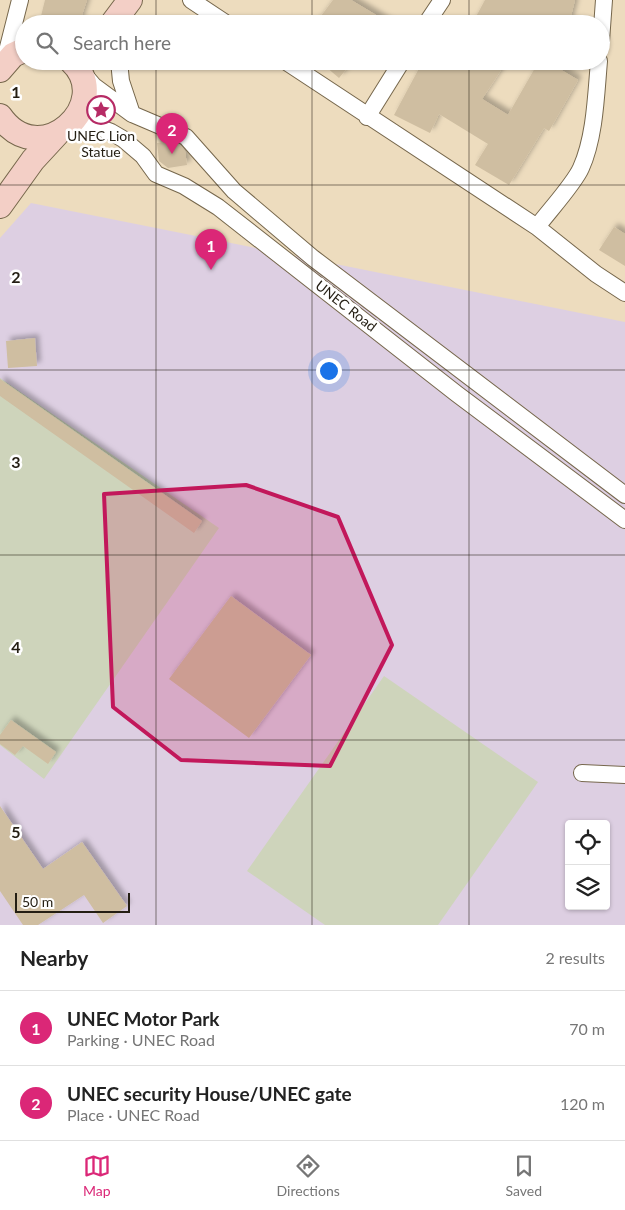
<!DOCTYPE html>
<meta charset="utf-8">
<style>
:root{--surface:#fff;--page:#f6f6f6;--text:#222;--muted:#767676;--line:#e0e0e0;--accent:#db2777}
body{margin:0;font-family:Lato,sans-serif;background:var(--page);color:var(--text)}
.controls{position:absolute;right:15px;bottom:15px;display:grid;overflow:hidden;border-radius:5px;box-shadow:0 1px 4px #0004}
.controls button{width:45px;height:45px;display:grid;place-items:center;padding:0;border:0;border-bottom:1px solid var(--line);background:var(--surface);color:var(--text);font:25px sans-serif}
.scale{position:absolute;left:15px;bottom:12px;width:115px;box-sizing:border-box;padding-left:5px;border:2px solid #241e13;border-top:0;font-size:14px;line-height:18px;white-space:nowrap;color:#241e13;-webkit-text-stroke:4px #fff;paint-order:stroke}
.you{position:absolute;left:328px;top:370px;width:18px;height:18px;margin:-12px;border:4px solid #fff;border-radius:50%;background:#1a73e8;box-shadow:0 0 0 8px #1a73e833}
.badge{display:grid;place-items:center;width:32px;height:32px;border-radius:50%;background:var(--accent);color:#fff;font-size:16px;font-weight:700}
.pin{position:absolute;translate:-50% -41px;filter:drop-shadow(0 1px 2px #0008)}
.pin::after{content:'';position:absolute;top:26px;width:18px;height:15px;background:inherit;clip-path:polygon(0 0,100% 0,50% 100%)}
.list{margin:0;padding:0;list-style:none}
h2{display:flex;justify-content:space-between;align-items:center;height:65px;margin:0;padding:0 20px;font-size:21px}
h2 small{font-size:16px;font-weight:400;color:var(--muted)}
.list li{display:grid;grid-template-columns:32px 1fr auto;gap:15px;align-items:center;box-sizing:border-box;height:75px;padding:0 20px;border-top:1px solid var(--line)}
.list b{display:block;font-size:19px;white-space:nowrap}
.list p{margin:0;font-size:16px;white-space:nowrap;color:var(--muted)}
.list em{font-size:16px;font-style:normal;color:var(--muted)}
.icon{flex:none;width:28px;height:28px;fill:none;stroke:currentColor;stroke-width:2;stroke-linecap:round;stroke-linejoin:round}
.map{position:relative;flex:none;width:625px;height:925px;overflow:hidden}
.search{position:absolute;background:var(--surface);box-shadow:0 1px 4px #0004;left:15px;right:15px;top:15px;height:55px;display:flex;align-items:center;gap:12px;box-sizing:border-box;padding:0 18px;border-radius:28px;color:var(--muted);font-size:19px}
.sheet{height:215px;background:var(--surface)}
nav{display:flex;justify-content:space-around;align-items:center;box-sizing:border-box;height:70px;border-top:1px solid var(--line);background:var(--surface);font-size:14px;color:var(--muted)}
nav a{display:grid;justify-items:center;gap:2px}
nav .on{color:var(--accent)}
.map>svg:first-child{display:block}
.education{fill:#ddcfe2;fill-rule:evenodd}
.green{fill:#ced4bb}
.building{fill:#cfbea1;filter:url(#shadow)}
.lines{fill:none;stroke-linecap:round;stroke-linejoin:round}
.street-casing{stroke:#76674c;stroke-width:18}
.secondary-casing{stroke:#76674c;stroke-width:26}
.street{stroke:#fff;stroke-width:16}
.secondary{stroke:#f3cfc6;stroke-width:24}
.marked{fill:#c2185b;fill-opacity:0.2;stroke:#c2185b;stroke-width:4;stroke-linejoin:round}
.grid{fill:none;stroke:#241e13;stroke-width:1;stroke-opacity:0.55}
.labels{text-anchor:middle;stroke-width:5;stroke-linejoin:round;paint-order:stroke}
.poi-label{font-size:14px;fill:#241e13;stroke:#fff}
.street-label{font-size:14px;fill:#241e13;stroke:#fff}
.grid-label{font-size:16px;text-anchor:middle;font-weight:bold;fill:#241e13;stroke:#fff;stroke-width:5;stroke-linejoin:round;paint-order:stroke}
</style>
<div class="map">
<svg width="625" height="925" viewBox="0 0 625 925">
<defs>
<filter id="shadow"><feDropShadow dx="4" dy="-4" stdDeviation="2.5" flood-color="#0004"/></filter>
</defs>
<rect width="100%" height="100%" fill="#eddcbe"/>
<!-- education -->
<path class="education" d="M 31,203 L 625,322 L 625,925 L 0,925 L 0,238 ZM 569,824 L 606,824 L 606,906 L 569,906 Z"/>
<!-- green -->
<path class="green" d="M 0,378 L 219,528 L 44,779 L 0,745 Z
M 384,676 L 538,782 L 438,925 L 325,925 L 247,871 Z"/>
<!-- building -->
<path class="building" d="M 45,0 L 87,0 L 79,24 L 39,24 Z
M 333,0 L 351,0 L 391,24 L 315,24 Z
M 485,0 L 575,0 L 569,24 L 472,24 Z
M 319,61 L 353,61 L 339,78 Z
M 423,61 L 507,61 L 482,99 L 508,115 L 539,61 L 546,61 L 578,80 L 549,131 L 544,128 L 509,185 L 475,165 L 488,144 L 439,114 L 430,133 L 394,115 Z
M 171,141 L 180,145 L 185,151 L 187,165 L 168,168 L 159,161 L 157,143 Z
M 614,227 L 625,234 L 625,266 L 599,250 Z
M 35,338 L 37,366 L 8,368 L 6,341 Z
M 0,379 L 202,521 L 194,533 L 0,396 Z
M 231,596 L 311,655 L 249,738 L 169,679 Z
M 11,720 L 56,752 L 48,764 L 23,746 L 15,755 L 0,744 L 0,735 Z
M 0,806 L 43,869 L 82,842 L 127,906 L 103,923 L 84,895 L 38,925 L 23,925 L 0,891 Z"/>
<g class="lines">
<defs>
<path id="street" d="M 191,0 L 227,24
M 426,24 L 442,0
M 601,41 L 604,0
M 119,61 L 121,81 L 132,114
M 285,61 L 537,227 L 596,274 L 625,293
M 4,63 L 20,0
M 82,72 L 94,86 L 132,114 L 186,137 L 234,191 L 313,258 L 625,495
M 367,117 L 402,61
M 61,133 L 79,127 L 98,127 L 111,132 L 123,139 L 143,156 L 156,174 L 184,186 L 218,207 L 457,394 L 625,520
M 537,227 C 548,212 574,184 581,168 C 595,137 596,95 599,61
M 582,773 L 625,775"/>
<path id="secondary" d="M 112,24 L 130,0
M 0,70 L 13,55 L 24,50
M 0,116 C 40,174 116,103 71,61
M 0,206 L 33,160 L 57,134"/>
</defs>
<!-- street casing -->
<use href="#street" class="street-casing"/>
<!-- secondary casing -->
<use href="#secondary" class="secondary-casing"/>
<!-- street -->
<use href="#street" class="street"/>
<!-- secondary -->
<use href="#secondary" class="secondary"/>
</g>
<!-- marked area -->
<path class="marked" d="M 246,485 L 338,517 L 392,645 L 330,766 L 181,760 L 113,707 L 104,494 Z"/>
<!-- grid -->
<path class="grid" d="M 156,0 L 156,24M 312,0 L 312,24M 469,0 L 469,24M 156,61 L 156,925M 312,61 L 312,925M 469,61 L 469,925M 0,185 L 625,185M 0,370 L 625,370M 0,555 L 625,555M 0,740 L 625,740"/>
<!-- icons -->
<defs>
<symbol id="sight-ring" viewBox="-11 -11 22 22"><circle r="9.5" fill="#fff" stroke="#b62b65" stroke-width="1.5"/><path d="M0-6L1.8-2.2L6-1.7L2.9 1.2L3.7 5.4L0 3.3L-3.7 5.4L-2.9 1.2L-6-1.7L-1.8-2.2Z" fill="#b62b65"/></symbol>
</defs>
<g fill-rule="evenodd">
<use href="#sight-ring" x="85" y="94" width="32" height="32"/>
</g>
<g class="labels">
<!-- poi labels -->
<g class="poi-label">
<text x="101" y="141">UNEC Lion<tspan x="101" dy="16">Statue</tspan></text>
</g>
<!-- street labels -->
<g class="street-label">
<text transform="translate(346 306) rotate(38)" y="5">UNEC Road</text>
</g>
</g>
<g class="grid-label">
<text x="16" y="98">1</text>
<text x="16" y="283">2</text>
<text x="16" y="468">3</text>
<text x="16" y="653">4</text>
<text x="16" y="838">5</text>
</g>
</svg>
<div class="controls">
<button><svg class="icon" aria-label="locate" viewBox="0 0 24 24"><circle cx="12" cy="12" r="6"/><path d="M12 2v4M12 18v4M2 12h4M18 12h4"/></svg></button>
<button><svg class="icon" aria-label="layers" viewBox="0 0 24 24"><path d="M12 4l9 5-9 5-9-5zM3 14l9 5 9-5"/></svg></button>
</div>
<div class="scale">50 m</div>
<div class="you"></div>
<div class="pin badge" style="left:211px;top:270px">1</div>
<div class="pin badge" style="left:172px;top:154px">2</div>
<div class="search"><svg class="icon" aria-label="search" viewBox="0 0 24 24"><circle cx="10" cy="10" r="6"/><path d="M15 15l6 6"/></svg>Search here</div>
</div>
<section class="sheet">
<h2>Nearby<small>2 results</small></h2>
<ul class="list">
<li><span class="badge">1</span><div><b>UNEC Motor Park</b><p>Parking · UNEC Road</p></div><em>70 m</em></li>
<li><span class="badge">2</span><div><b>UNEC security House/UNEC gate</b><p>Place · UNEC Road</p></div><em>120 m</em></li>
</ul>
</section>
<nav>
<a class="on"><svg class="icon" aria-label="map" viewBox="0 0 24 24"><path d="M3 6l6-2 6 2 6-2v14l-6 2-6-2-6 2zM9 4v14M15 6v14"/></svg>Map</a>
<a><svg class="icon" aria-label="directions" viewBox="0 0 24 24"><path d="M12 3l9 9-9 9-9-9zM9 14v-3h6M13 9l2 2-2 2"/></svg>Directions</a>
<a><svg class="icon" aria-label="saved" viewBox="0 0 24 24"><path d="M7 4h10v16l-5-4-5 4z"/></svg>Saved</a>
</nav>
